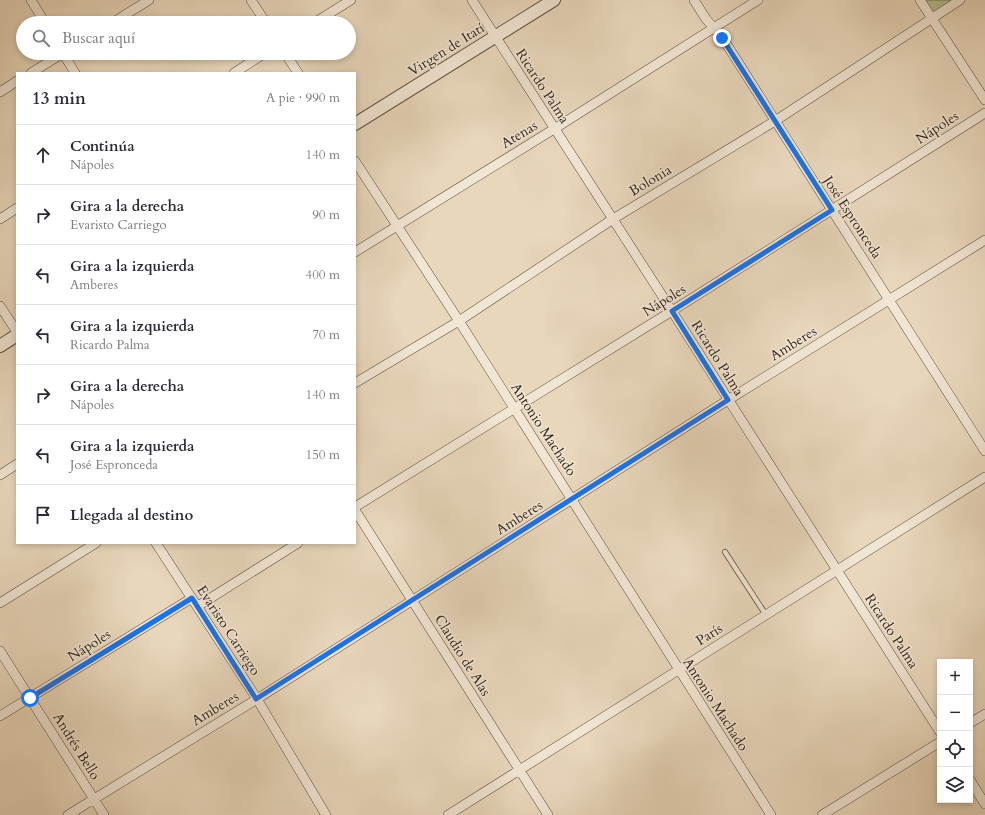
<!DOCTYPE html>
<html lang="es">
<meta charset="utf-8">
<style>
:root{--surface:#fff;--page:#f7f7f7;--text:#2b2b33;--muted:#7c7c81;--line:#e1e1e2}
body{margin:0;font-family:Cardo,serif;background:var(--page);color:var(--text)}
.controls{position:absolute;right:12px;bottom:12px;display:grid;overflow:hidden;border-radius:0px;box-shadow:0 2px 6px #0003}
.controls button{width:36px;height:36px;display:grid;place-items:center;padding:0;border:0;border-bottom:1px solid var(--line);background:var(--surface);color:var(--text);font:20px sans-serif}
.stop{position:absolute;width:12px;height:12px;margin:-9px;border:3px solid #1a73e8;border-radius:50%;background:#fff}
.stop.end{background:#1a73e8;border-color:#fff;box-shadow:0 1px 4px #0008}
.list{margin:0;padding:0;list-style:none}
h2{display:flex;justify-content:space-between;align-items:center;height:52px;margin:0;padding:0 16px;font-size:17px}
h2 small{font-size:13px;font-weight:400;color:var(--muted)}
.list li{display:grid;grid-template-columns:26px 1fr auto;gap:12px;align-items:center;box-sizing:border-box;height:60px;padding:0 16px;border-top:1px solid var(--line)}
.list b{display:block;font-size:15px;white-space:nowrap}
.list p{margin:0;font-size:13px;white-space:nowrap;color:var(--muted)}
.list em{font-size:13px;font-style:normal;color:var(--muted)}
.icon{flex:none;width:22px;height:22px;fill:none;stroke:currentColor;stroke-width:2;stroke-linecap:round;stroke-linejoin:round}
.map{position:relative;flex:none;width:985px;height:815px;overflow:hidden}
.search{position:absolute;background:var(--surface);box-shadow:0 2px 6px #0003;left:16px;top:16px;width:340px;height:44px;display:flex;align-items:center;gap:10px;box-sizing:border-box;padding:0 14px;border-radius:22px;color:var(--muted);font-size:15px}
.panel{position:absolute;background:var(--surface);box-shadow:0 2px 6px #0003;left:16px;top:72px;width:340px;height:472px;border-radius:0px}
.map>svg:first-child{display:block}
.green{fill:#b4bf92;stroke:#727256}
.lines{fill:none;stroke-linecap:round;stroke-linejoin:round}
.service-casing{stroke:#5e5142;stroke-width:6}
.minor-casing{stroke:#5e5142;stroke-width:10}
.tertiary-casing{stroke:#5e5142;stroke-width:14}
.service{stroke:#f1e5d3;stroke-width:4.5}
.minor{stroke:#f1e5d3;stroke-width:9}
.tertiary{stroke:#f1e5d3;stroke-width:12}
.route{stroke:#1a73e8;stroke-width:5}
.labels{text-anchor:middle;stroke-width:3;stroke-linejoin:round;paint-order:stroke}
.street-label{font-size:14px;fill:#2f241a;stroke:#f1e5d3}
</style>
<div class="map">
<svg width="985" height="815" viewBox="0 0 985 815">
<rect width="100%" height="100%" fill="#e9d7bc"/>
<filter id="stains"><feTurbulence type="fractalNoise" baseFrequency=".005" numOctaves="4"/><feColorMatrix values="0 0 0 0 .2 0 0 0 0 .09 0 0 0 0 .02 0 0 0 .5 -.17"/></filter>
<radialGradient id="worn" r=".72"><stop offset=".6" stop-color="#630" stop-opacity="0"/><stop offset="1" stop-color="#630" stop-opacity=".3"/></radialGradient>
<!-- green -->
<path class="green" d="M 920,0 L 960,0 L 932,18 Z"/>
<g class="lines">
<defs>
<path id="service" d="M 725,552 L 766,615"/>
<path id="minor" d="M 31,0 L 45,23
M 251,0 L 266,23
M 472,0 L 672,311 L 940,732
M 694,0 L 706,19 L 722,37 L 985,451
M 920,0 L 985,100
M 112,23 L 149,0
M 314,23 L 351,0
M 63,53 L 75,73
M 285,53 L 298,73
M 31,73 L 63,53
M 234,73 L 265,53
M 0,92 L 17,81
M 355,161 L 459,321 L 771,815
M 0,219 L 17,208
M 355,252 L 554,129 L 758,0
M 0,306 L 17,332
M 355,383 L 459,321 L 613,219 L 775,121 L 960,0
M 0,475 L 17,464
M 355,507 L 672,311 L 985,113
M 355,510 L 548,815
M 156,543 L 257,699 L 326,815
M 0,603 L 96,543
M 198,606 L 298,543
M 0,651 L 104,815
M 0,716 L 192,598
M 970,723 L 985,714
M 970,780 L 985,804
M 68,815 L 257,699 L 728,400 L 985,240
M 448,815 L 985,477
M 822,815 L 940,742"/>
<path id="tertiary" d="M 355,124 L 554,0
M 0,346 L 17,335"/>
</defs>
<!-- service casing -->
<use href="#service" class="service-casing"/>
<!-- minor casing -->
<use href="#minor" class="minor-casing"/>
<!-- tertiary casing -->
<use href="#tertiary" class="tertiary-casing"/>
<!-- service -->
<use href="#service" class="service"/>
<!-- minor -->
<use href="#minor" class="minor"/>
<!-- tertiary -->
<use href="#tertiary" class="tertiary"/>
</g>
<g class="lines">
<!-- route -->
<path class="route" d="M 30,698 L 192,598 L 256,699 L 728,400 L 672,311 L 832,210 L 722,38"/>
</g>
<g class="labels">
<!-- street labels -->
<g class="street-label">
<text transform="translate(446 49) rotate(-32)" y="5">Virgen de Itatí</text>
<text transform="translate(543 86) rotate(57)" y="5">Ricardo Palma</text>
<text transform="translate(937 127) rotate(-33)" y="5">Nápoles</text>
<text transform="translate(519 134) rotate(-31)" y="5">Atenas</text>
<text transform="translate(650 180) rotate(-31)" y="5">Bolonia</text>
<text transform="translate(853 217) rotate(57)" y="5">José Espronceda</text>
<text transform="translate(664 300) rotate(-32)" y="5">Nápoles</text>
<text transform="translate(793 343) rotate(-32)" y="5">Amberes</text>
<text transform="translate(718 358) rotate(58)" y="5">Ricardo Palma</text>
<text transform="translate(544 429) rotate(57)" y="5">Antonio Machado</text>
<text transform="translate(519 517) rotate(-32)" y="5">Amberes</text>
<text transform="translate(229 630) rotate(57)" y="5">Evaristo Carriego</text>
<text transform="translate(892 631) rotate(57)" y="5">Ricardo Palma</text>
<text transform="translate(709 634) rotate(-32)" y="5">París</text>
<text transform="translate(89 645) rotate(-32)" y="5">Nápoles</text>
<text transform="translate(463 655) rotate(58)" y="5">Claudio de Alas</text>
<text transform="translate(716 704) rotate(57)" y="5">Antonio Machado</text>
<text transform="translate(215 708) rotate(-31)" y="5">Amberes</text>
<text transform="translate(77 746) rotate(58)" y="5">Andrés Bello</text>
</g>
</g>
<rect width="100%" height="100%" filter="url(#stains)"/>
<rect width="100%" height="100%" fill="url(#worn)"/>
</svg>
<div class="controls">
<button>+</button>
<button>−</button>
<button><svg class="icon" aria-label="locate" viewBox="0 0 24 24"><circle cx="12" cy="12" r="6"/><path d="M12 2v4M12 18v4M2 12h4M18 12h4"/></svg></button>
<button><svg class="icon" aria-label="layers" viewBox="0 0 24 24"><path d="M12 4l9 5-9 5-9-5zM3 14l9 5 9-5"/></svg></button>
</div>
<div class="stop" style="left:30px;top:698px"></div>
<div class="stop end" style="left:722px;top:38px"></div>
<div class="search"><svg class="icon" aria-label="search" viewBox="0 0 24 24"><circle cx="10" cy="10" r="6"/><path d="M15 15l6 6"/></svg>Buscar aquí</div>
<section class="panel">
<h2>13 min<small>A pie · 990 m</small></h2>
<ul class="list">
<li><svg class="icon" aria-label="ahead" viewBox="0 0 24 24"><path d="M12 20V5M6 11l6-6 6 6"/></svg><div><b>Continúa</b><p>Nápoles</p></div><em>140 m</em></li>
<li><svg class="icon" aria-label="right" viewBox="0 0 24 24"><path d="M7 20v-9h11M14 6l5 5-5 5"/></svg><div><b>Gira a la derecha</b><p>Evaristo Carriego</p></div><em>90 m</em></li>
<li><svg class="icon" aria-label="left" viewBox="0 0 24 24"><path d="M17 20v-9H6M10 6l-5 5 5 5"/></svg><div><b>Gira a la izquierda</b><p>Amberes</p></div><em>400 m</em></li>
<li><svg class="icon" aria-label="left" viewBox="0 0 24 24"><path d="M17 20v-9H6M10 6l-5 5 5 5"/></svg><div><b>Gira a la izquierda</b><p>Ricardo Palma</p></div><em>70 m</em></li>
<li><svg class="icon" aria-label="right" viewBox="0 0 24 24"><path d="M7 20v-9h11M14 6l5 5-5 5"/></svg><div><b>Gira a la derecha</b><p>Nápoles</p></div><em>140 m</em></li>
<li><svg class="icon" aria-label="left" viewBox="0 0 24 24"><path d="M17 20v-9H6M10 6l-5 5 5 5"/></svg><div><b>Gira a la izquierda</b><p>José Espronceda</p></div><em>150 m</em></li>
<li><svg class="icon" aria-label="arrive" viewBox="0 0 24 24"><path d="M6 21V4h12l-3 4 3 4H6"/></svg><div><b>Llegada al destino</b></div></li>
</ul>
</section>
</div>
